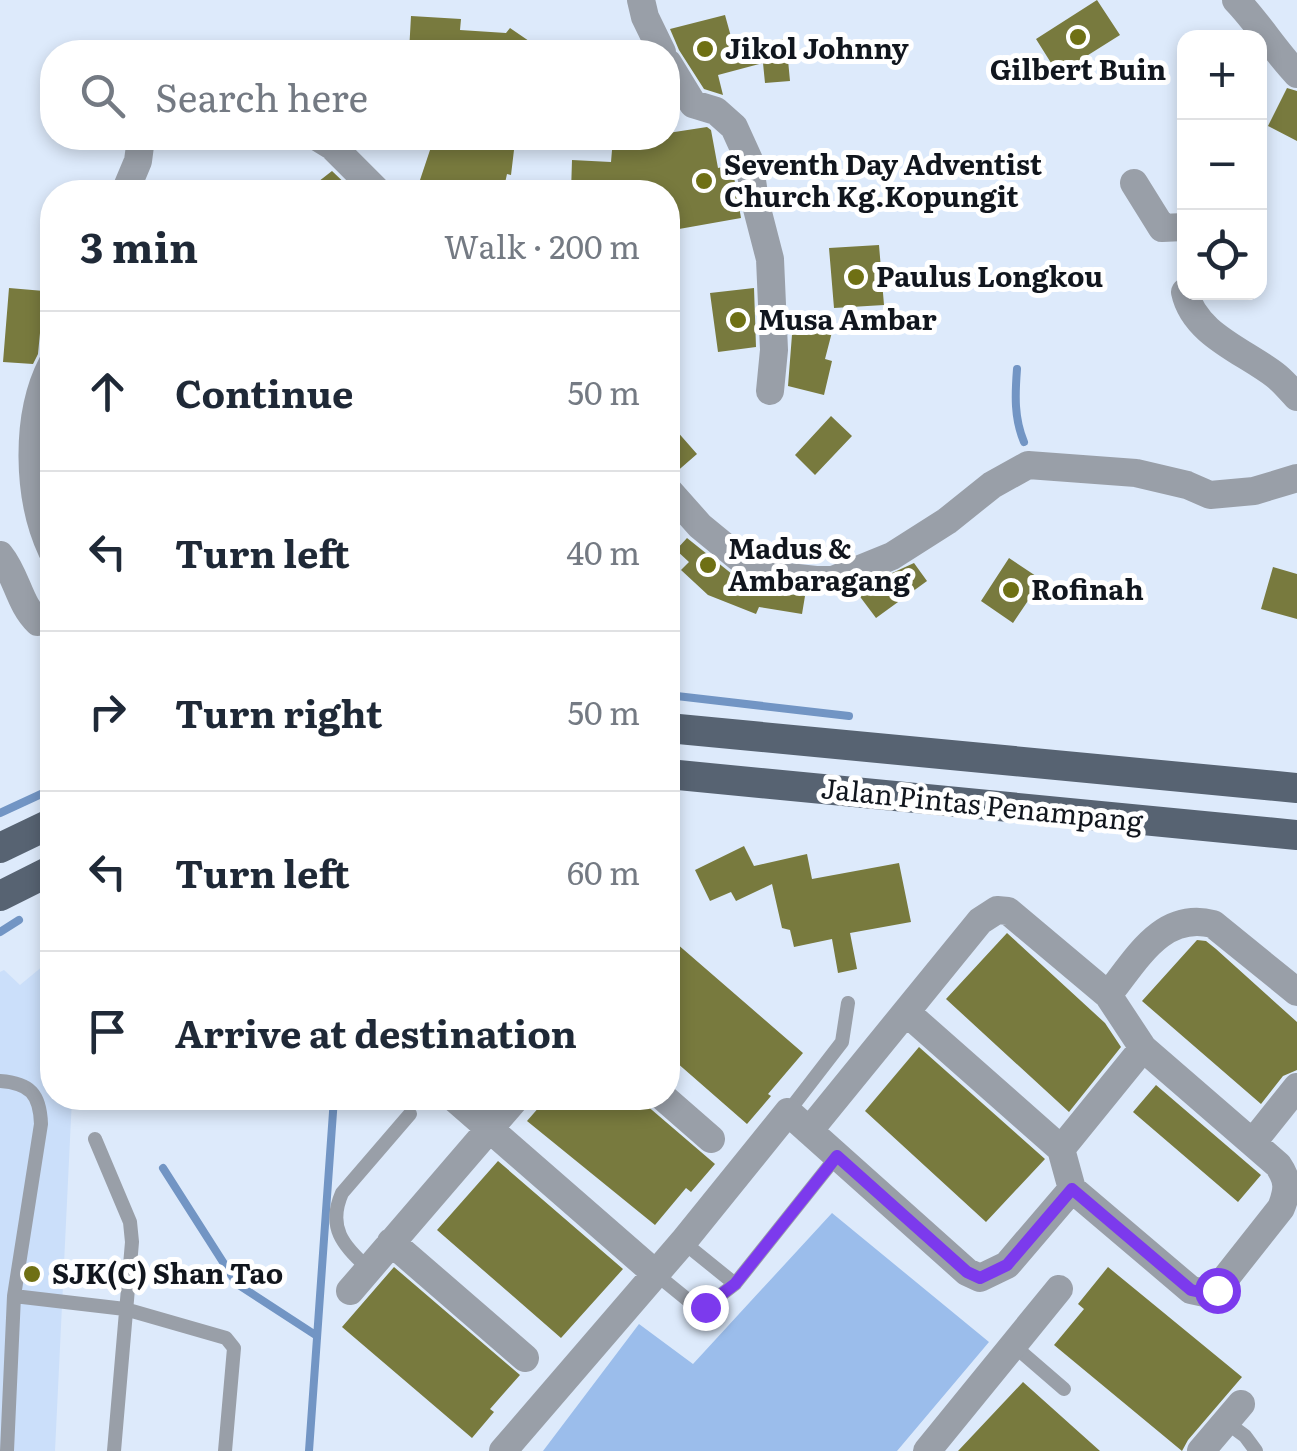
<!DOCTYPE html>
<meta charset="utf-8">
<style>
:root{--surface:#fff;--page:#f2f2f3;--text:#1f2937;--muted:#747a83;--line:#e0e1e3}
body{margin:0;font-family:Literata,serif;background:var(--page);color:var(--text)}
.controls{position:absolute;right:30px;top:30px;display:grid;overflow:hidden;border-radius:20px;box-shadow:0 5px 15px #0003}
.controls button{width:90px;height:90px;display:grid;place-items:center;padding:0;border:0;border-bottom:2px solid var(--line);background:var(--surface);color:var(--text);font:50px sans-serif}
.stop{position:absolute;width:30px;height:30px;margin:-22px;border:8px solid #7c3aed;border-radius:50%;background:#fff}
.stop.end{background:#7c3aed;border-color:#fff;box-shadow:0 2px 10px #0008}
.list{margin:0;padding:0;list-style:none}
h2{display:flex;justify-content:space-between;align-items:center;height:130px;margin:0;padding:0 40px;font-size:42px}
h2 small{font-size:32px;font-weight:400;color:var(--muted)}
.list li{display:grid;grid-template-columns:65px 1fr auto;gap:30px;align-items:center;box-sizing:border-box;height:160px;padding:0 40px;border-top:2px solid var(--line)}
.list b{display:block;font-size:38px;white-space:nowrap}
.list em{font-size:32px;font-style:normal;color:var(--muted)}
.icon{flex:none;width:55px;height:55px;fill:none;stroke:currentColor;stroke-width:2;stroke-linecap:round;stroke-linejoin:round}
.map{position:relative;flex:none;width:1297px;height:1451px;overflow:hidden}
.search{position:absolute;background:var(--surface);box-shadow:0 5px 15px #0003;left:40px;top:40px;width:640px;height:110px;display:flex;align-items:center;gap:25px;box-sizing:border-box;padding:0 35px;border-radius:40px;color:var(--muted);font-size:38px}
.panel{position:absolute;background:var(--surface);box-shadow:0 5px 15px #0003;left:40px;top:180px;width:640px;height:930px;border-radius:40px}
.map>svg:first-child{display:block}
.built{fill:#cbdffa}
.green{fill:#9bbdeb}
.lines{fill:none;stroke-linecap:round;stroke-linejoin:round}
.stream{stroke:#7295c4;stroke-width:8}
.building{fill:#787a3e}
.lane{stroke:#999fa8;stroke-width:14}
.street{stroke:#999fa8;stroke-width:28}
.primary{stroke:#576372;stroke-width:30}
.route{stroke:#7c3aed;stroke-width:12}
.poi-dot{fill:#6f7014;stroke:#fff;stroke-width:4}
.labels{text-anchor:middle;stroke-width:10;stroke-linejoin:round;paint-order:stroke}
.poi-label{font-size:28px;font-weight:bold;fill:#11161e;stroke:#fff;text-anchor:start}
.street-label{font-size:28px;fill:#11161e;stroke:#fff}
</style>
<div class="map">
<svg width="1297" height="1451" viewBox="0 0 1297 1451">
<rect width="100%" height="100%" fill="#ddeafb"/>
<!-- built -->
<path class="built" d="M 49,961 L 52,965 L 52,1098 L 72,1098 L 55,1451 L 0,1451 L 0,972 L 4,970 L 20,985 Z"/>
<!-- green -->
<path class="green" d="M 832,1213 L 989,1342 L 897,1451 L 543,1451 L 639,1324 L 693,1364 Z"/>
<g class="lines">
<!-- stream -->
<path class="stream" d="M 1017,369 C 1015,395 1014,418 1024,442
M 668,695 L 849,716
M 0,813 L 52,789
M 0,932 L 19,920
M 163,1168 L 237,1284 L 317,1336
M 309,1451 L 334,1098"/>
</g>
<!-- building -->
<path class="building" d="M 1097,0 L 1120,35 L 1058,74 L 1036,39 Z
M 725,15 L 733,44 L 786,39 L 790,81 L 765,83 L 763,63 L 718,75 L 723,95 L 704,89 L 679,50 L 670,29 Z
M 411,16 L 461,19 L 460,30 L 506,33 L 510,28 L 545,52 L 409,52 Z
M 1287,88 L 1297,91 L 1297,141 L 1268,126 Z
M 707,127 L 711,130 L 718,168 L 732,165 L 741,218 L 679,229 L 676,215 L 668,217 L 668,192 L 571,192 L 572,160 L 611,162 L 613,138 L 668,138 L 668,133 Z
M 434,138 L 485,138 L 484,147 L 514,150 L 511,175 L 507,174 L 503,192 L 416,192 Z
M 332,171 L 354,192 L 305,192 Z
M 879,245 L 884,305 L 834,308 L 829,248 Z
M 9,288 L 44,291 L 38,354 L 33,364 L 3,362 Z
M 754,288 L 756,347 L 718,352 L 710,293 Z
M 793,322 L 832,332 L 825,359 L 832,361 L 824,395 L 788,386 Z
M 831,416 L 852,436 L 815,475 L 795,455 Z
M 668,421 L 697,454 L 674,474 L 668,473 Z
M 687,538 L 732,574 L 772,592 L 805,596 L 802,614 L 759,607 L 756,614 L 708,595 L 681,570 L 689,562 L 676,550 Z
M 1009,558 L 1042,580 L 1013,623 L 981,601 Z
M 914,563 L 927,581 L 876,618 L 855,590 Z
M 1273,567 L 1297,574 L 1297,619 L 1261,609 Z
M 744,846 L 754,866 L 807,854 L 812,879 L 899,863 L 911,922 L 850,933 L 857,969 L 838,973 L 832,939 L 794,947 L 790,930 L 782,928 L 772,884 L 736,901 L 731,892 L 710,901 L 695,870 Z
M 1007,933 L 1105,1023 L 1121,1047 L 1069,1112 L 946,999 Z
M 1197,940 L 1206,941 L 1216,949 L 1297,1022 L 1297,1070 L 1283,1076 L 1261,1104 L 1142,1001 Z
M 676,943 L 803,1053 L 768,1094 L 771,1096 L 747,1124 L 668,1055 L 668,953 Z
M 919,1047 L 1045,1159 L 986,1222 L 865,1111 Z
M 1156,1085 L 1261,1175 L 1238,1202 L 1133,1112 Z
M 547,1098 L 638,1098 L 715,1164 L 691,1192 L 686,1188 L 655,1225 L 527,1121 Z
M 498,1161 L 623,1269 L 561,1338 L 437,1230 Z
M 394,1267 L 520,1375 L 490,1409 L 494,1412 L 472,1438 L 342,1327 Z
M 1108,1267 L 1242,1377 L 1188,1440 L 1182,1451 L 1054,1345 L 1084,1309 L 1078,1304 Z
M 1023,1382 L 1100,1451 L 958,1451 Z"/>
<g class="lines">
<!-- lane -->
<path class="lane" d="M 0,1081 C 30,1083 40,1094 41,1124 L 14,1296 L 7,1451
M 788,1112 L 842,1042 L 848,1003
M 95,1139 L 130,1222 L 132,1242 L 114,1451
M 683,1242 L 735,1284 L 837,1156
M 368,1268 C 343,1246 327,1227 342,1193 L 410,1114
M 656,1274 L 694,1305 L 705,1307 L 735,1284
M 14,1296 L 125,1309 L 226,1338 L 234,1348 L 225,1451
M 1013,1345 L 1064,1389
M 1226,1422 L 1245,1436 L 1256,1451"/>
<!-- street -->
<path class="street" d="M 641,0 L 645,17 L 662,52
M 1236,0 C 1259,24 1275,51 1297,74
M 668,63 L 693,104 L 716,111 L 734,127 L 749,160 L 755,201 L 770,259 L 774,350 L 770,391
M 319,138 L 332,146 L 378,192
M 1134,183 L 1162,228 L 1184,227
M 125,192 L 138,161 L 141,138
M 1185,292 C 1194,334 1244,351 1275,375 C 1283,381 1290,390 1297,397
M 52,364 C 25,416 27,498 52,551
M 668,490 L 700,526 L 739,558 L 779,576 L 816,580 L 833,580 L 892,556 L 947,521 L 992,485 L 1028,465 L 1136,473 L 1187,485 L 1210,495 L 1254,491 L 1297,478
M 0,555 C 17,576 19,604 38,622 L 52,620
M 1108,995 C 1137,959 1162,911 1213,924 L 1297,992
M 907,1013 L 1061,1149
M 454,1098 L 656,1274
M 664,1098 L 711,1139
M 809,1131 L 980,921 L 997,910 L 1008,911 L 1108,995 L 1143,1048 L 1061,1149 L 1072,1189 L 1191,1290 L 1205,1293 L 1217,1289 L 1281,1208 C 1288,1190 1289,1181 1278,1165 L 1143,1048
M 1253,1142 L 1297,1087
M 391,1242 L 525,1358
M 350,1291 L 516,1098
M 503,1451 L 683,1242 L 788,1112 L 967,1272 L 980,1278 L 1007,1265 L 1072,1189
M 927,1451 L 1059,1289
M 1201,1451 L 1241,1404"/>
<!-- primary -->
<path class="primary" d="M 668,728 L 1297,788
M 668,774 L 1297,835
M 0,848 L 52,823
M 0,896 L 52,870"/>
</g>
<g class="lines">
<!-- route -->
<path class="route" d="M 705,1307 L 735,1284 L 837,1156 L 967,1272 L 980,1278 L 1007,1265 L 1072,1189 L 1191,1290 L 1205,1293 L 1217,1290"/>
</g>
<!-- markers -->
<g class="poi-dot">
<circle cx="1078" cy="37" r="10"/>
<circle cx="705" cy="49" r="10"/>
<circle cx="704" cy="181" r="10"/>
<circle cx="856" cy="277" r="10"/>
<circle cx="738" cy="320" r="10"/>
<circle cx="708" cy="565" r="10"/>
<circle cx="1011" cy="590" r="10"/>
<circle cx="32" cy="1274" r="10"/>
</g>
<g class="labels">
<!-- poi labels -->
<g class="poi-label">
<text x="725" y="59">Jikol Johnny</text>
<text x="1078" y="80" text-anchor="middle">Gilbert Buin</text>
<text x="724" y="175">Seventh Day Adventist<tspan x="724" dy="32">Church Kg.Kopungit</tspan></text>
<text x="876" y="287">Paulus Longkou</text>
<text x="758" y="330">Musa Ambar</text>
<text x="728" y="559">Madus &amp;<tspan x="728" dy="32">Ambaragang</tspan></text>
<text x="1031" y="600">Rofinah</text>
<text x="52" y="1284">SJK(C) Shan Tao</text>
</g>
<!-- street labels -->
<g class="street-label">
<text transform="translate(982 805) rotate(6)" y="10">Jalan Pintas Penampang</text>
</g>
</g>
</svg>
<div class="controls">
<button>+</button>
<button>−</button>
<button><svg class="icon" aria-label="locate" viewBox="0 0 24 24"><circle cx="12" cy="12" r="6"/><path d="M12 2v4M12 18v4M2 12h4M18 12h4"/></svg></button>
</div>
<div class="stop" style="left:1217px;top:1290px"></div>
<div class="stop end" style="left:705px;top:1307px"></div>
<div class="search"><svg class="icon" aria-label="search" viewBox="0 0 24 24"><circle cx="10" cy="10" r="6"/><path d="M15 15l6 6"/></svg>Search here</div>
<section class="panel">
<h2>3 min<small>Walk · 200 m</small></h2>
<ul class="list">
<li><svg class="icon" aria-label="ahead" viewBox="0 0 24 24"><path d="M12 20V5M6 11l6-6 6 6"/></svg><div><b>Continue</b></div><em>50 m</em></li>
<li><svg class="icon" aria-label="left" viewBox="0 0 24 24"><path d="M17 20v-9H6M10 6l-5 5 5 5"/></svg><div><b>Turn left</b></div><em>40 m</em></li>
<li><svg class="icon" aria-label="right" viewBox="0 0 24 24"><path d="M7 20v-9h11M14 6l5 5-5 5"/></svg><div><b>Turn right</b></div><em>50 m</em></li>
<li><svg class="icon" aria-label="left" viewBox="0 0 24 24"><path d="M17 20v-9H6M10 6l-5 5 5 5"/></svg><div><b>Turn left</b></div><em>60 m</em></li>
<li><svg class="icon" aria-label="arrive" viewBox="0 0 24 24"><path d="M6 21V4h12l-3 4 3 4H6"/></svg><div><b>Arrive at destination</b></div></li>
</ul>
</section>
</div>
